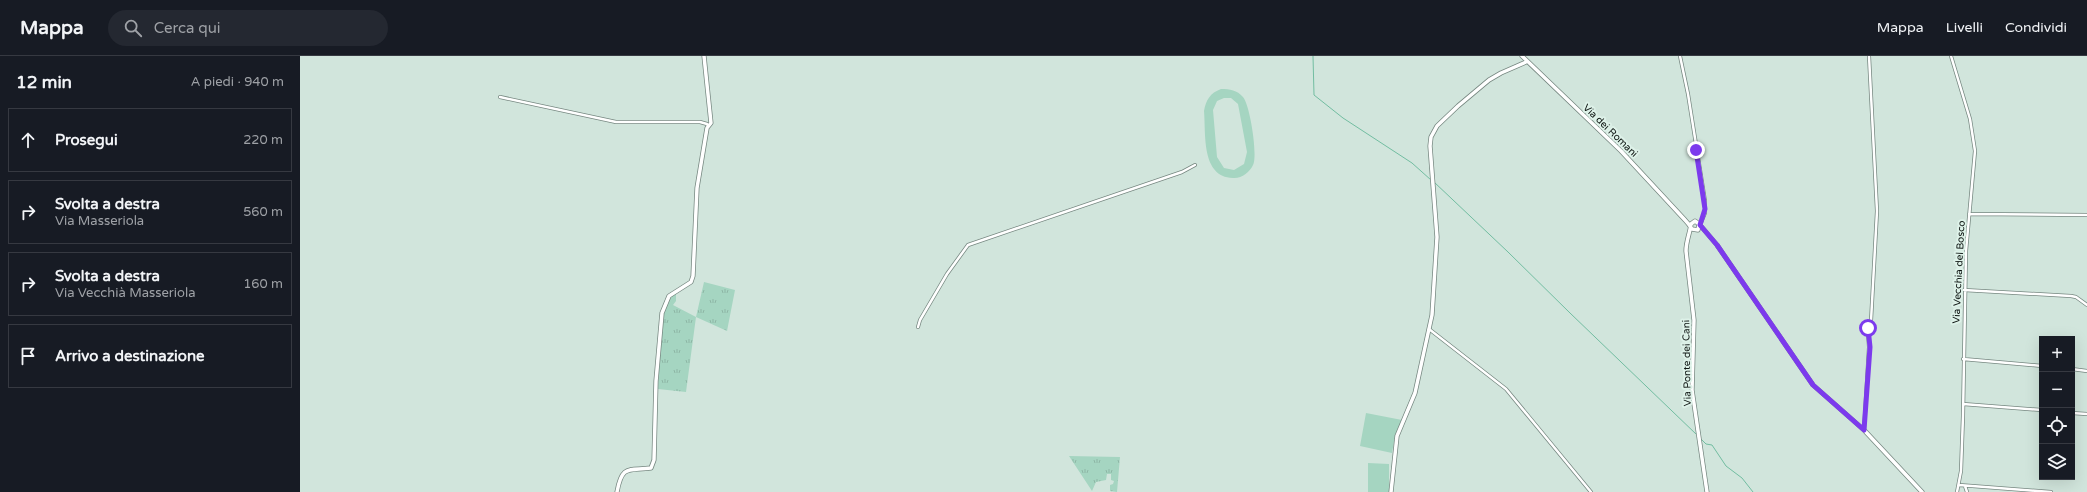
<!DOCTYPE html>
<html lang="it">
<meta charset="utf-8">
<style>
:root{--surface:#171b24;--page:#242831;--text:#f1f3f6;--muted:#9ea1a6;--line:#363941}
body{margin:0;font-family:"Varela Round",sans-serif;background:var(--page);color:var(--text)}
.controls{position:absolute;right:12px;bottom:12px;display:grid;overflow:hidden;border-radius:0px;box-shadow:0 4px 16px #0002}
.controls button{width:36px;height:36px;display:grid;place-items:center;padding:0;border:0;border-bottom:1px solid var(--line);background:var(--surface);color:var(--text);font:20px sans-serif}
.stop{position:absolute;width:12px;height:12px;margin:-9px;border:3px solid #7c3aed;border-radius:50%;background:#fff}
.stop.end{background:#7c3aed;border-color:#fff;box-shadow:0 1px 4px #0008}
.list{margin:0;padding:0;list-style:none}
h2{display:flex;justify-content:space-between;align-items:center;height:52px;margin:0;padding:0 16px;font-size:17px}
h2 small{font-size:13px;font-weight:400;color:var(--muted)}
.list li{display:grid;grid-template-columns:26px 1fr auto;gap:12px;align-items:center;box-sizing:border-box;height:64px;margin:0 8px 8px;padding:0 8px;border:1px solid var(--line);border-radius:0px}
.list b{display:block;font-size:15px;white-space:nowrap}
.list p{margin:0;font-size:13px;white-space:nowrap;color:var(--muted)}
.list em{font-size:13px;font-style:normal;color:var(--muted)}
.icon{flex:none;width:22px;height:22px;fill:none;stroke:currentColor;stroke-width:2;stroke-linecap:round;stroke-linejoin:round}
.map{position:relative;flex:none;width:1787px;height:436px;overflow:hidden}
header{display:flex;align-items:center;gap:24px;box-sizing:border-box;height:56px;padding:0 20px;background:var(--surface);border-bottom:1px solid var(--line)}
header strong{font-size:19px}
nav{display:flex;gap:22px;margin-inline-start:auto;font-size:14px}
.search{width:280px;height:36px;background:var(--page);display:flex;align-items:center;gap:10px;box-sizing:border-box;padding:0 14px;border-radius:22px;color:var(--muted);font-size:15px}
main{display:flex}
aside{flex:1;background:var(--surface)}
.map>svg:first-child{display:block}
.grass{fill:url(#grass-tufts)}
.garden{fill:#a5d5c1;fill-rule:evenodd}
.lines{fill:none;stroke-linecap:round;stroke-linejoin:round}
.stream{stroke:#72bda1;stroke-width:1}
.street-casing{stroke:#768780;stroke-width:4}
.secondary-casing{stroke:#768780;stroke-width:5}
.street{stroke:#fff;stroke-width:2.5}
.secondary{stroke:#fff;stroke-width:3.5}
.route{stroke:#7c3aed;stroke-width:5}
.labels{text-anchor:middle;stroke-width:4;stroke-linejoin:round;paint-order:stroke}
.street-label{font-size:10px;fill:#0c1310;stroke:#def2e9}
</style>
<header>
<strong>Mappa</strong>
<div class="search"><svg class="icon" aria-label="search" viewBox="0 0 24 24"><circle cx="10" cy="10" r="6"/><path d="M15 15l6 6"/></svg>Cerca qui</div>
<nav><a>Mappa</a><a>Livelli</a><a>Condividi</a></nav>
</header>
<main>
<aside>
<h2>12 min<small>A piedi · 940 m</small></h2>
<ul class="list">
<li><svg class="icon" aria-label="ahead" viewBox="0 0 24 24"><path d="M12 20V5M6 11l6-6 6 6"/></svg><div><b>Prosegui</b></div><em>220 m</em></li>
<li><svg class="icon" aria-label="right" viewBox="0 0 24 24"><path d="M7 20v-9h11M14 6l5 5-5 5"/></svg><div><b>Svolta a destra</b><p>Via Masseriola</p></div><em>560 m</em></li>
<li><svg class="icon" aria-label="right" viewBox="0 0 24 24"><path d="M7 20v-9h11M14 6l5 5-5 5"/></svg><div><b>Svolta a destra</b><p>Via Vecchià Masseriola</p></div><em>160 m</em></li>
<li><svg class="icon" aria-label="arrive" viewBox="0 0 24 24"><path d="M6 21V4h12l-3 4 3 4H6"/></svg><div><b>Arrivo a destinazione</b></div></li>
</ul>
</aside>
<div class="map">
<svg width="1787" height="436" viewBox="0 0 1787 436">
<defs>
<pattern id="grass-tufts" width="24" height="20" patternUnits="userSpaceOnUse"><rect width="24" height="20" fill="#a5d5c1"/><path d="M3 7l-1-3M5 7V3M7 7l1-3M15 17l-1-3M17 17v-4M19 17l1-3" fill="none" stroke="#8db6a5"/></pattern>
</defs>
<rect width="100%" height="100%" fill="#d1e5dc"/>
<!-- grass -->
<path class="grass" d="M 404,226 L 435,234 L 427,275 L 396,261 L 386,336 L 358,333 L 360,288 L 362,285 L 360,285 C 361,268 362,247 376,237 L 376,245 L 373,249 L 396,261 Z
M 769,400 L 820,401 L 817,436 L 810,435 L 810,429 L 813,428 L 814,425 L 811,424 L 811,418 L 807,418 L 806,424 L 796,426 L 792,435 Z"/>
<!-- garden -->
<path class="garden" d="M 921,33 C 930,33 937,34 943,41 C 950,49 958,100 953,109 C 950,116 941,123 933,122 C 901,121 906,78 904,55 C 906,44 910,37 921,33 ZM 924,42 L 931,42 L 938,48 L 947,96 L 944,108 L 934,114 L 924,112 L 917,101 L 913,54 L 917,45 Z
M 1066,357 L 1102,364 L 1095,379 L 1092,397 L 1060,390 Z
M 1068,407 L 1089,408 L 1089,436 L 1068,436 Z"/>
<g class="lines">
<!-- stream -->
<path class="stream" d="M 1013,0 L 1014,39 L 1043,62 L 1112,107 L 1131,124
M 1134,126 L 1208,196 L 1270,257 L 1397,379
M 1401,383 L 1406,388 L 1412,389 L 1426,410 L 1442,422 L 1453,436"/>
<defs>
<path id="street" d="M 1380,0 L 1388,38 L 1405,145 L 1405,157 L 1400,169
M 1651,0 L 1670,63 L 1675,95 L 1666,195 L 1663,360 L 1661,415 L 1657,436
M 200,41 L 316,66 L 400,66 L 407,68 L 408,70
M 1669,158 L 1787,159
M 1664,234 L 1771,240 L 1776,241 L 1787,249
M 618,271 L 620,264 L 647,218 L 668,189 L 882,116 L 895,109
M 1129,273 L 1206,333 L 1291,436
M 1663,303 L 1742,310
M 1772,313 L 1787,315
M 1663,348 L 1742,354
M 1772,357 L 1787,358
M 1564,374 L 1569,291 L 1568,276 L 1571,265 L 1577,155 L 1569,0
M 1659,429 L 1751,436
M 1665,430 L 1667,436"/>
<path id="secondary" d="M 1222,0 L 1321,95 L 1385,164 C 1388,167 1390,170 1392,173 L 1398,174 L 1399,168 L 1395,165 L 1391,168 C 1390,177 1386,185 1386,195 L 1394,264 L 1392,334 L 1407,436
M 1400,169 L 1417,189 L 1513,329 L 1564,374 L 1622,436
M 317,436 C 322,408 329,415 351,412 L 354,404 L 356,325 L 362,257 L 369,240 L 391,226 L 393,220 L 397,132 L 407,72 L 411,67 L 404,0
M 1091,436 L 1097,380 L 1115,337 L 1132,259 L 1137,181 L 1130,90 L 1131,81 L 1137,70 L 1158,50 L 1189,24 L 1201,17 L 1226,6"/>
</defs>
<!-- street casing -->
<use href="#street" class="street-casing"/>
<!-- secondary casing -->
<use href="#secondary" class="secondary-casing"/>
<!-- street -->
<use href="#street" class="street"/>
<!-- secondary -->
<use href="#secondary" class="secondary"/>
</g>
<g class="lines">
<!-- route -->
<path class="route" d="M 1396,94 L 1405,153 L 1400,169 L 1417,189 L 1513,329 L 1564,374 L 1570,291 L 1568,272"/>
</g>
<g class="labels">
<!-- street labels -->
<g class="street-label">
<text transform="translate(1311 74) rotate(44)" y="4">Via dei Romani</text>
<text transform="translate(1658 216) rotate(-87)" y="4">Via Vecchia del Bosco</text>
<text transform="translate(1386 307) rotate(-91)" y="4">Via Ponte dei Cani</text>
</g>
</g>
</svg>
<div class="controls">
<button>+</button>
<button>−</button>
<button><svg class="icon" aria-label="locate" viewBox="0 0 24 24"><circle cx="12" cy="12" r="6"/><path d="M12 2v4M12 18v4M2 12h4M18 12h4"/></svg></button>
<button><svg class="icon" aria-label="layers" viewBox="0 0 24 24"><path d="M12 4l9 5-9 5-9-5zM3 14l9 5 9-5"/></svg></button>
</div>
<div class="stop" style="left:1568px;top:272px"></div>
<div class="stop end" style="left:1396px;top:94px"></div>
</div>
</main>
